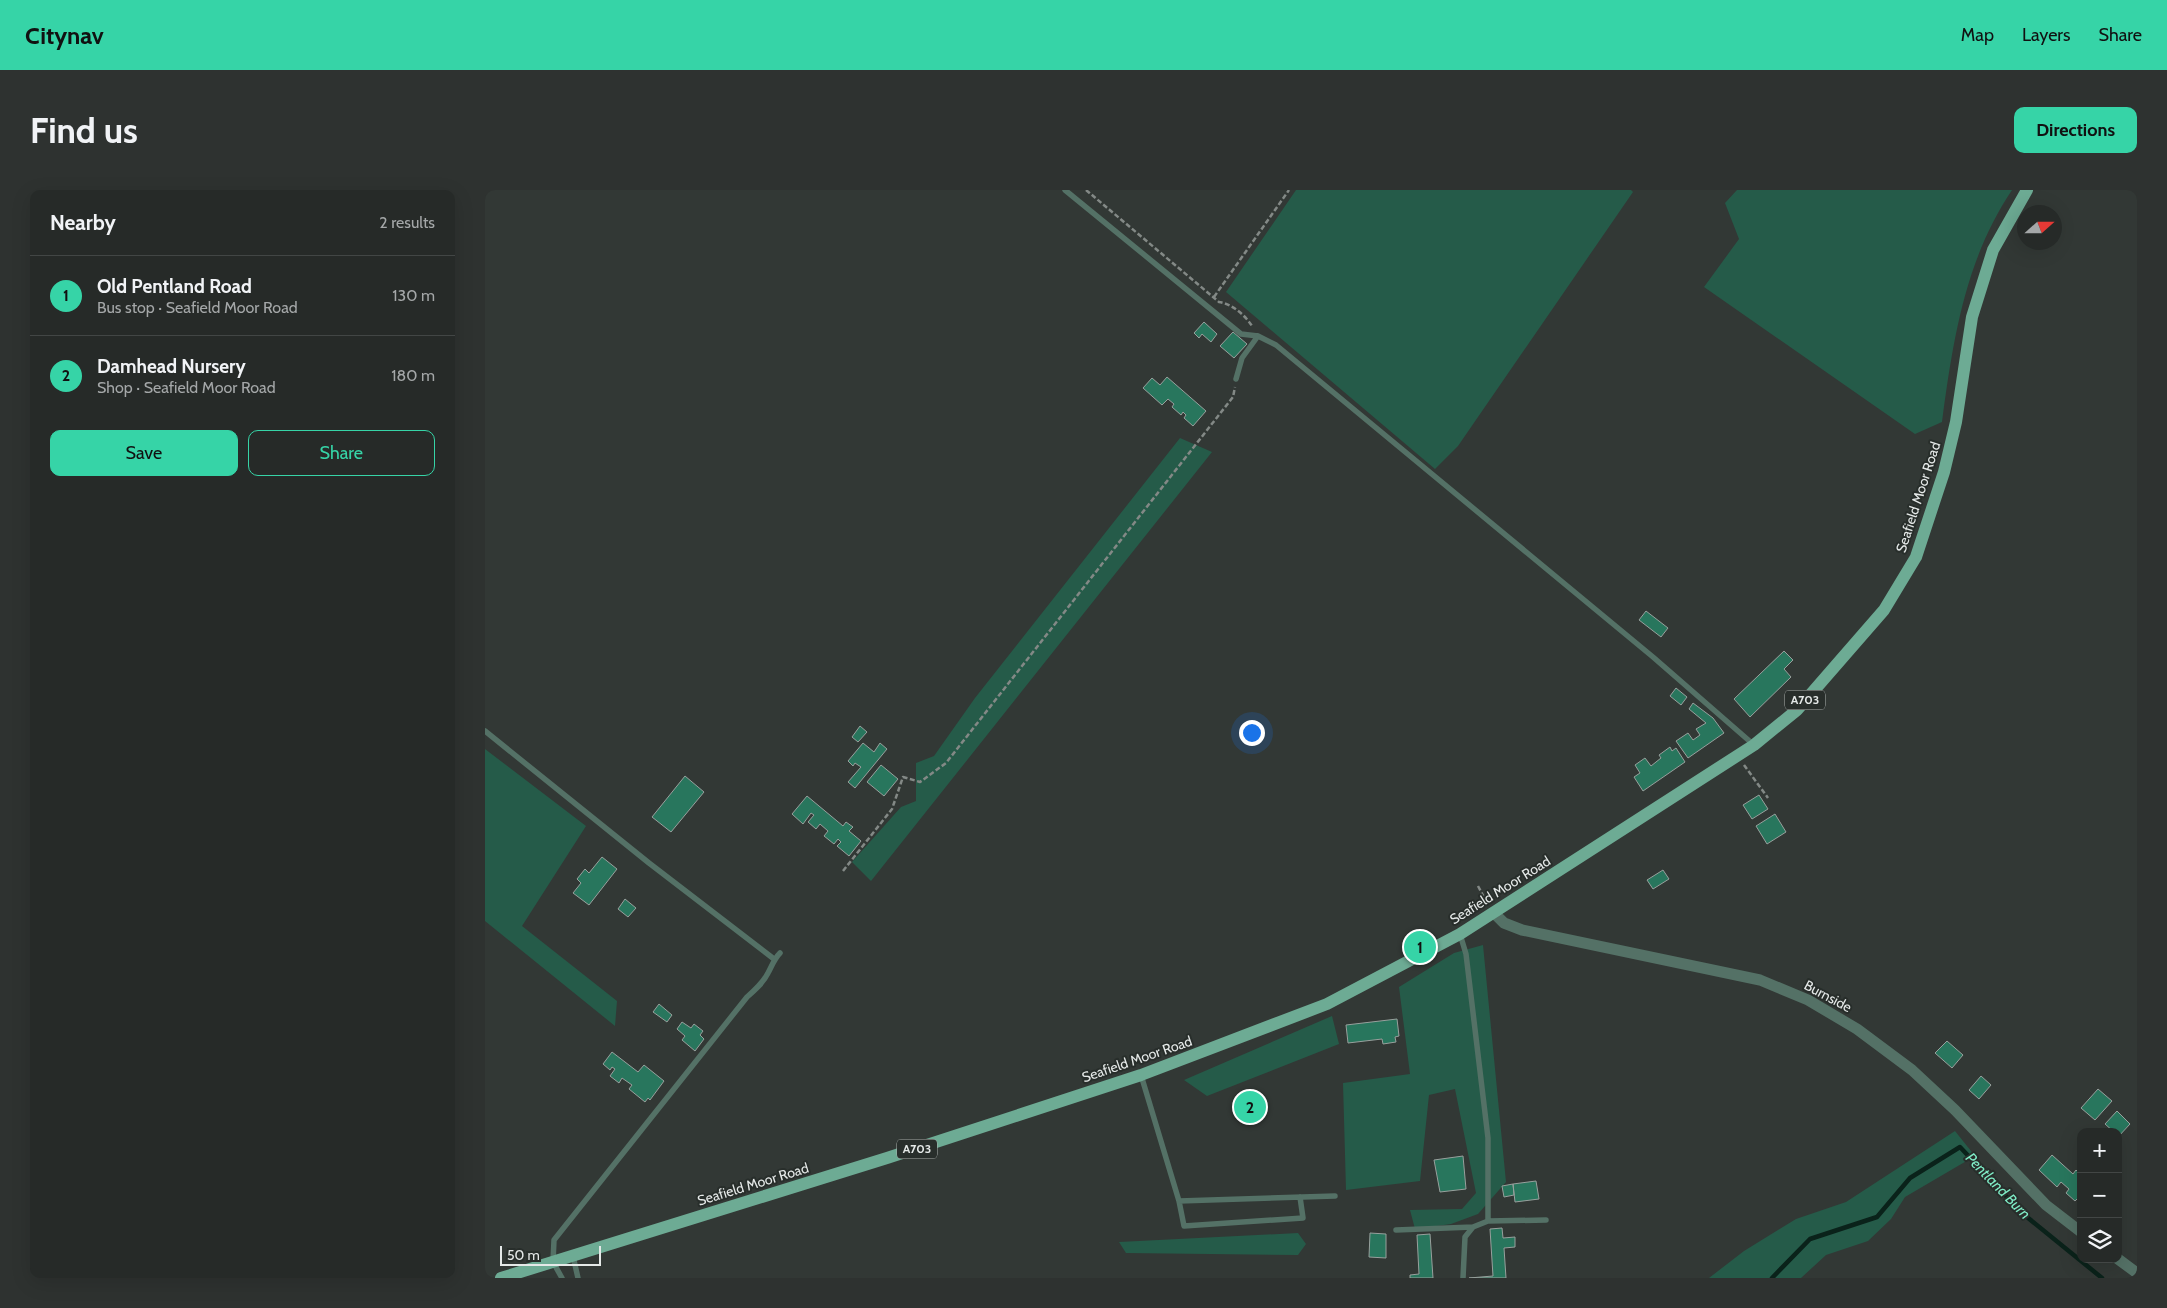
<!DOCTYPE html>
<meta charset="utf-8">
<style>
:root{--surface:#262a28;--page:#2e3230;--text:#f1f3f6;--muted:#a4a7a8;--line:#424645;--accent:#36d4a7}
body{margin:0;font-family:Cabin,sans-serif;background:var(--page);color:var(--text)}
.controls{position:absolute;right:15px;bottom:15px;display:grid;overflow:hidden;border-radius:10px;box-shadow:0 5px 20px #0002}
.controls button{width:45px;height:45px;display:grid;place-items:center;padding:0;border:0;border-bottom:1px solid var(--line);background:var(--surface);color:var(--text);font:25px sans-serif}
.compass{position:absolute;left:1532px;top:15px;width:45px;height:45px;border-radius:50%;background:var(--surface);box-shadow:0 5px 20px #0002;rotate:69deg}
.scale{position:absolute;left:15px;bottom:12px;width:101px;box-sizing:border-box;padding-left:5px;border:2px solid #e5e9e8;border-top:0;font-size:14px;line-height:18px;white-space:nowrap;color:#e5e9e8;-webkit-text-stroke:4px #282e2b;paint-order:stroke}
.you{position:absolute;left:766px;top:542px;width:18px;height:18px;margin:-12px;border:4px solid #fff;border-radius:50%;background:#1a73e8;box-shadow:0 0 0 8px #1a73e833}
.badge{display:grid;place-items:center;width:32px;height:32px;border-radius:50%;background:var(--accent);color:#111;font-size:16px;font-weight:700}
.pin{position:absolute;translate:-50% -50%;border:2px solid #fff;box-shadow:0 1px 5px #0006}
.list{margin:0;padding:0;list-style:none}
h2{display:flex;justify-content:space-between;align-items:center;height:65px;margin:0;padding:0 20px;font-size:21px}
h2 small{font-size:16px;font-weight:400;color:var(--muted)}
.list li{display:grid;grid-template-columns:32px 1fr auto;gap:15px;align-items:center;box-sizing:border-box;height:80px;padding:0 20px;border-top:1px solid var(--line)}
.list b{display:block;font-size:19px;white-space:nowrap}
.list p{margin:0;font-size:16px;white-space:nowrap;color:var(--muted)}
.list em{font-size:16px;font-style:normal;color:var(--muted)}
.actions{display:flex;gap:10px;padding:15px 20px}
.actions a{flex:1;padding:11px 0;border:1px solid var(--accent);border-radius:10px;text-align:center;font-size:18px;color:var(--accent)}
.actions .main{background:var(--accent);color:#111}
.icon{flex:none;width:28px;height:28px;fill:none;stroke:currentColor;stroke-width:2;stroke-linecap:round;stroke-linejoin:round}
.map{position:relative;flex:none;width:1652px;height:1088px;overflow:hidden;border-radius:10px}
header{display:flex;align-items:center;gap:30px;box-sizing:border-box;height:70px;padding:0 25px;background:var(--accent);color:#111}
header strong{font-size:24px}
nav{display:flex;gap:28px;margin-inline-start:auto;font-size:18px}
.intro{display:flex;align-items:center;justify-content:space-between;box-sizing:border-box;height:120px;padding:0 30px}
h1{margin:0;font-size:35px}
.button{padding:12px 22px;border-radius:10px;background:var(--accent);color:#111;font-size:18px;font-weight:700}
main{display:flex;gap:30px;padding:0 30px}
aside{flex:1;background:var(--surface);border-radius:10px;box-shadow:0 5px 20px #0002}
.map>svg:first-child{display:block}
.green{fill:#255b49}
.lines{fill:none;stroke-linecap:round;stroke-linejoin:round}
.stream{stroke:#0a221a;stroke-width:4.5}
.building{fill:#28765d;stroke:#98a09d}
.path{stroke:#838986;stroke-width:2.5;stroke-dasharray:5 2.5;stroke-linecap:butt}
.lane{stroke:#547166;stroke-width:5.5}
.street{stroke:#547166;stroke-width:11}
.primary{stroke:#6dab94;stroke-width:12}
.labels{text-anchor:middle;stroke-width:4;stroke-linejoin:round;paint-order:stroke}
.shield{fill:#282e2b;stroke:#acb1af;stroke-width:1}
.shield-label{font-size:12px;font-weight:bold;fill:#e5e9e8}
.street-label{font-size:14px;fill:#e5e9e8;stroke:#282e2b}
.water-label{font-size:15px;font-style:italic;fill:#7fecc6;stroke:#282e2b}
</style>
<header>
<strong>Citynav</strong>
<nav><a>Map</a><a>Layers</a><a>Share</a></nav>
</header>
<div class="intro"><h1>Find us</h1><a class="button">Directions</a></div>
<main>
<aside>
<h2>Nearby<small>2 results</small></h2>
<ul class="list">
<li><span class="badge">1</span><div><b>Old Pentland Road</b><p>Bus stop · Seafield Moor Road</p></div><em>130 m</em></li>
<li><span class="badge">2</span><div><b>Damhead Nursery</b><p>Shop · Seafield Moor Road</p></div><em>180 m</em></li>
</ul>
<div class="actions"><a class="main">Save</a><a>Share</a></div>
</aside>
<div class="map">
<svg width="1652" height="1088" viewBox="0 0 1652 1088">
<rect width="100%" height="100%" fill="#323835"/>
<!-- green -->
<path class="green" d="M 811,0 L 1146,0 L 1148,2 L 973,256 L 950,279 L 741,102 Z
M 1252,0 L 1527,0 C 1480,70 1468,150 1457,232 L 1430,244 L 1219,97 L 1254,49 L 1240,13 Z
M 695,248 L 727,262 L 386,691 L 367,672 L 416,617 L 431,611 L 431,573 L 449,566 L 490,508 Z
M 0,559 L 101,636 L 37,736 L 132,811 L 130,836 L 0,731 Z
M 998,755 L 1021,992 L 993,1024 L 966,1034 L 930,1039 L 925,1020 L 977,1019 L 991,1003 L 970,899 L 944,905 L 935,991 L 861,1000 L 858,893 L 925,884 L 914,797 L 969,763 Z
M 847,826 L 854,854 L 722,906 L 699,890 Z
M 1470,941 L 1490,966 L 1420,1007 L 1406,1029 L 1383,1051 L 1341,1065 L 1316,1088 L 1224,1088 L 1259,1061 L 1311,1029 L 1361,1012 Z
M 813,1043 L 821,1054 L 813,1065 L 641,1063 L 634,1052 Z"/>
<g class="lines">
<!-- stream -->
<path class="stream" d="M 1287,1088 L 1325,1049 L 1392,1027 L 1425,988 L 1475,957 L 1537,1023 L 1617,1088"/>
</g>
<!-- building -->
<path class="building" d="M 719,132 L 732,144 L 726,152 L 717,144 L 714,148 L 709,143 Z
M 748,142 L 762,154 L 749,168 L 735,156 Z
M 682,187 L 721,221 L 708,236 L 699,228 L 701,225 L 698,222 L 696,225 L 687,217 L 689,214 L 683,209 L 677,215 L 658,198 L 667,188 L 675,195 Z
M 1161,421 L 1183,438 L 1176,447 L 1154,430 Z
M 1299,461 L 1308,470 L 1299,479 L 1306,487 L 1265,527 L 1249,509 Z
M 1191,498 L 1202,507 L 1196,515 L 1185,506 Z
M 1208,513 L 1228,528 L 1239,543 L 1203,568 L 1191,551 L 1203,543 L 1208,550 L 1215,545 L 1211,539 L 1221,533 L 1204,519 Z
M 375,536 L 382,542 L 373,552 L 367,547 Z
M 378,553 L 389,562 L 395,553 L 402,559 L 370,598 L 363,592 L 376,577 L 370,573 L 368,576 L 363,571 Z
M 1185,557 L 1187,561 L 1191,558 L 1200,572 L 1158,601 L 1149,587 L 1155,583 L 1150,575 L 1160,568 L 1166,576 L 1176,568 L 1174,565 Z
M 396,575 L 413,589 L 399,606 L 382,592 Z
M 200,586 L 219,602 L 186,642 L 167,627 Z
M 1274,605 L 1283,619 L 1267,629 L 1258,615 Z
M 322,606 L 358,636 L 361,632 L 368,637 L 364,641 L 376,651 L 364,666 L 352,656 L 356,652 L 353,649 L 349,654 L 339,646 L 343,641 L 335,634 L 331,639 L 323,632 L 329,625 L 326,623 L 318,634 L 307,624 Z
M 1290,624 L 1301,642 L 1282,654 L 1271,636 Z
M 117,667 L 132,679 L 104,715 L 88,703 L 96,693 L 92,689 L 100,679 L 104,683 Z
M 1178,680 L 1184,689 L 1168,699 L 1162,690 Z
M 140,709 L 151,718 L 143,727 L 133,719 Z
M 174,814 L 187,825 L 182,832 L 168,822 Z
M 912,829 L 914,846 L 910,847 L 911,852 L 898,854 L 897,849 L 863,853 L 861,835 Z
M 197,832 L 206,838 L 209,834 L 218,841 L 215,845 L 219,849 L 210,861 L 197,850 L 200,846 L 192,839 Z
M 1462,851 L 1478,865 L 1467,878 L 1450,863 Z
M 127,862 L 153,882 L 159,875 L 179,891 L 165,910 L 163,908 L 160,912 L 144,899 L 147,895 L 137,888 L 134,893 L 125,886 L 130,879 L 127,877 L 125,880 L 118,874 Z
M 1496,886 L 1506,895 L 1494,909 L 1484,900 Z
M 1613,899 L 1627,911 L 1610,930 L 1596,918 Z
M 1632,921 L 1645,934 L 1633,947 L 1633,942 L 1629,942 L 1620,934 Z
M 1567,965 L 1588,984 L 1591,980 L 1596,985 L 1596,1010 L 1593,1008 L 1590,1011 L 1581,1003 L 1584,999 L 1576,992 L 1572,997 L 1554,980 Z
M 978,966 L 981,999 L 955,1002 L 949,970 Z
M 1051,991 L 1054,1009 L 1030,1012 L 1028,994 Z
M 1028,994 L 1029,1005 L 1019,1007 L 1017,996 Z
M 1017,1038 L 1018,1048 L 1030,1047 L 1030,1057 L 1019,1058 L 1021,1088 L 984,1088 L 1008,1086 L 1005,1039 Z
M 885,1043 L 901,1044 L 901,1068 L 884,1067 Z
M 945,1044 L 948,1088 L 925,1088 L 925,1085 L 934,1084 L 932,1045 Z"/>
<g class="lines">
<!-- path -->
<path class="path" d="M 601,0 L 734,112 C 747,114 760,125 767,136
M 729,107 L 804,0
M 1259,575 L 1283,608
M 358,681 L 407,619 L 418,587 L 435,592 L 461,573 L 748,207 L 750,197
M 993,696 L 1002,713"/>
<!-- lane -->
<path class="lane" d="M 580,0 L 756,144 L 773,146 L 791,155 L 1168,467 L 1269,555
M 751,189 L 757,168 L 773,146
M 0,541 L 164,673 L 289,769
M 975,744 L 981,764 L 1003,948 L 1003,1031 L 988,1037 L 980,1047 L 978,1088
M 656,885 L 694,1011 L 850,1006
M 694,1011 L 699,1036 L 818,1028 L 815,1007
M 1003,1031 L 1061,1030
M 911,1040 L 988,1037
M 88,1066 L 93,1088
M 77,1088 L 68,1072 L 69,1050 L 262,807 C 270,800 278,793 283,783 C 287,776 289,769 295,763"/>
<!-- street -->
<path class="street" d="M 1009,723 L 1019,733 L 1037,740 L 1275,790 L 1323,810 L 1372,839 L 1427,880 L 1470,920 L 1561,1015 L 1596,1042
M 1633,1069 L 1652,1083"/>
<!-- primary -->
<path class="primary" d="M 16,1088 L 402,968 L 656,885 L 842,814 L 975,744 L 1269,555 L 1312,520 L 1399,420 L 1431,367 L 1459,282 L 1471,232 L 1487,127 L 1508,60 L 1542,0"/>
</g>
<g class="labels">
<!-- shield labels -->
<g class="shield">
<rect x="1300" y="500.5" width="40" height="19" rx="4"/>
<rect x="412" y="949.5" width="40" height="19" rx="4"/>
</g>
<g class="shield-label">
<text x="1320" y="514">A703</text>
<text x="432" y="963">A703</text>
</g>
<!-- street labels -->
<g class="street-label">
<text transform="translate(1433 307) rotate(-72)" y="5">Seafield Moor Road</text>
<text transform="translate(1015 700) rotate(-32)" y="5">Seafield Moor Road</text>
<text transform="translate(1343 806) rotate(28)" y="5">Burnside</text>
<text transform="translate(652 869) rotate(-19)" y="5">Seafield Moor Road</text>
<text transform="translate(268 994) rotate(-17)" y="5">Seafield Moor Road</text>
</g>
<!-- water labels -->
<g class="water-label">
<text transform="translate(1513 996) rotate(46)" y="5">Pentland Burn</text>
</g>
</g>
</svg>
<div class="controls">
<button>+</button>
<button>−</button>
<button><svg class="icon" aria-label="layers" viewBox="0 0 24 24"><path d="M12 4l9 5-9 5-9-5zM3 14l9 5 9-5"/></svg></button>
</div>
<svg class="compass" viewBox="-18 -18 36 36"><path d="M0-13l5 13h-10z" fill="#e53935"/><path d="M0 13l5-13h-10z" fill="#a4a7a8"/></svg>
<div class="scale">50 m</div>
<div class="you"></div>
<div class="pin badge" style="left:935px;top:757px">1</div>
<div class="pin badge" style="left:765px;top:917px">2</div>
</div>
</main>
